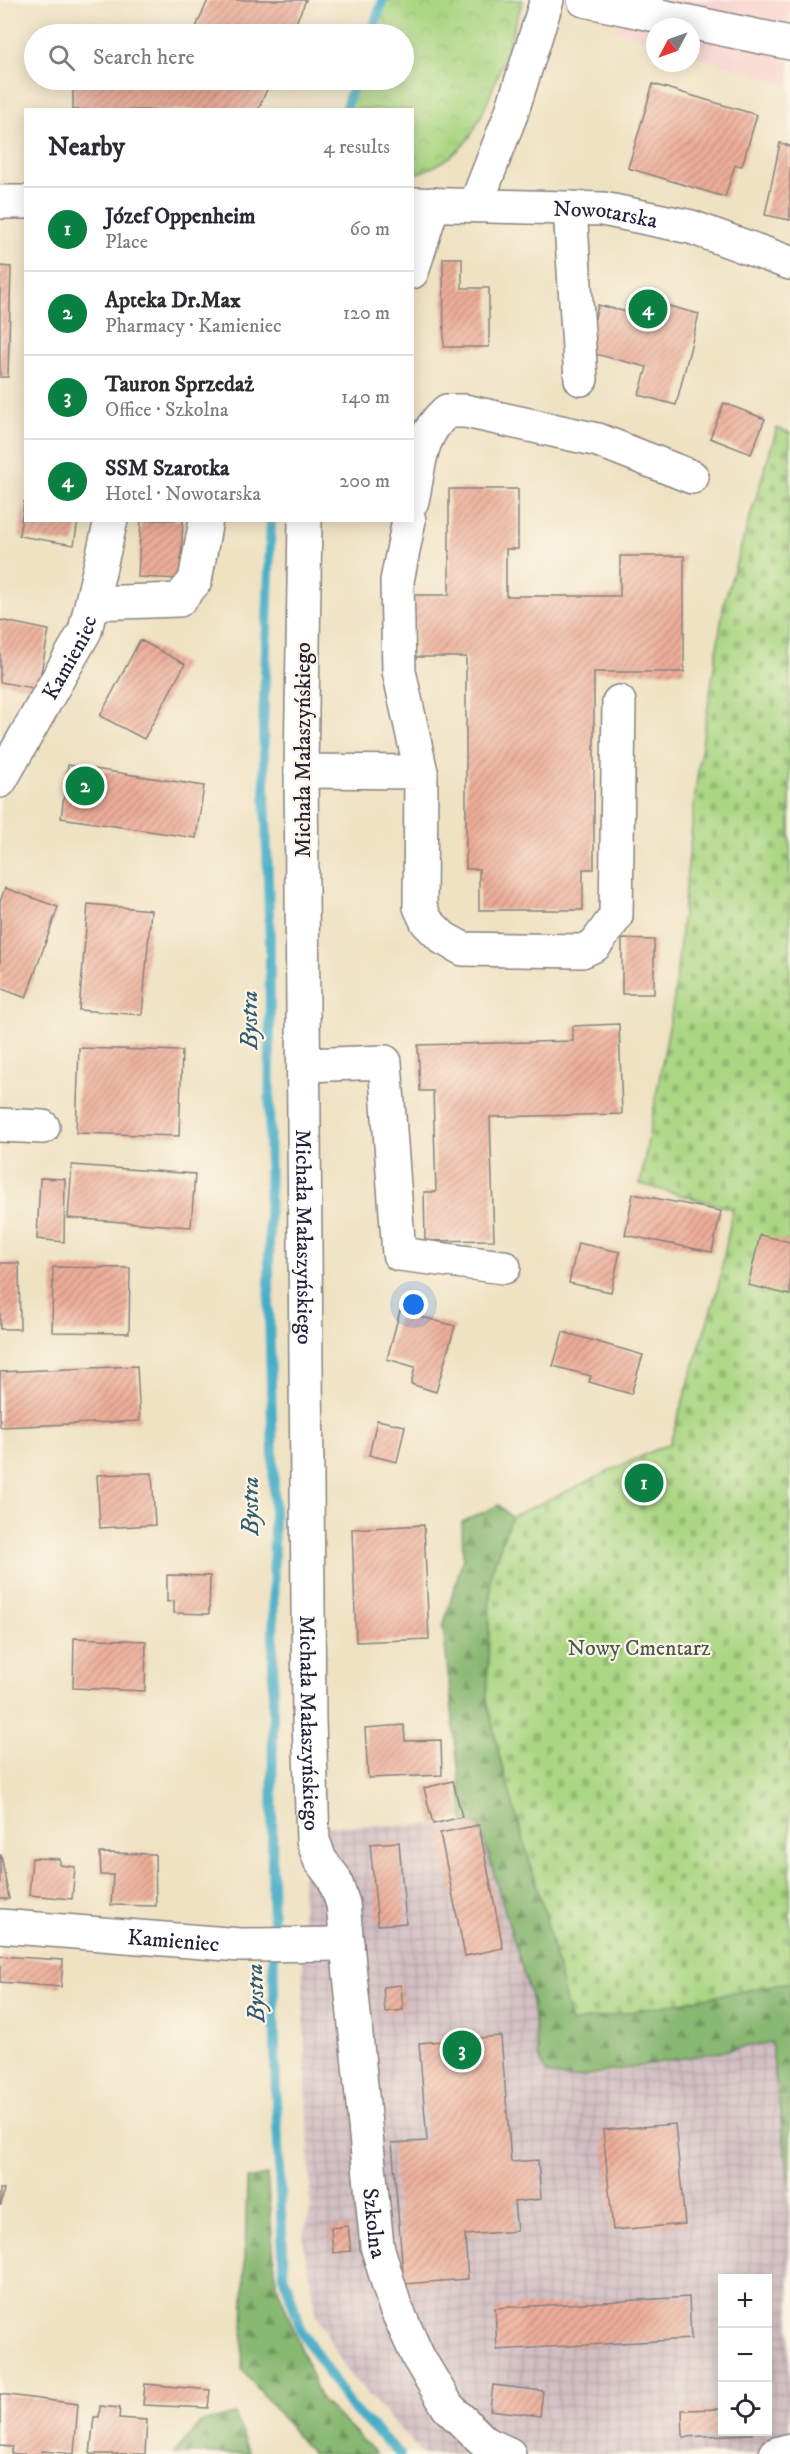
<!DOCTYPE html>
<meta charset="utf-8">
<style>
:root{--surface:#fff;--page:#f7f7f7;--text:#2b2b33;--muted:#7c7c81;--line:#e1e1e2;--accent:#0b8043}
body{margin:0;font-family:"IM FELL DW Pica",serif;background:var(--page);color:var(--text)}
.controls{position:absolute;right:18px;bottom:18px;display:grid;overflow:hidden;border-radius:0px;box-shadow:0 3px 15px #0003}
.controls button{width:54px;height:54px;display:grid;place-items:center;padding:0;border:0;border-bottom:2px solid var(--line);background:var(--surface);color:var(--text);font:30px sans-serif}
.compass{position:absolute;left:646px;top:18px;width:54px;height:54px;border-radius:50%;background:var(--surface);box-shadow:0 3px 15px #0003;rotate:229deg}
.you{position:absolute;left:414px;top:1305px;width:21px;height:21px;margin:-15px;border:4px solid #fff;border-radius:50%;background:#1a73e8;box-shadow:0 0 0 9px #1a73e833}
.badge{display:grid;place-items:center;width:39px;height:39px;border-radius:50%;background:var(--accent);color:#fff;font-size:20px;font-weight:700}
.pin{position:absolute;translate:-50% -50%;border:3px solid #fff;box-shadow:0 2px 6px #0006}
.list{margin:0;padding:0;list-style:none}
h2{display:flex;justify-content:space-between;align-items:center;height:78px;margin:0;padding:0 24px;font-size:26px}
h2 small{font-size:20px;font-weight:400;color:var(--muted)}
.list li{display:grid;grid-template-columns:39px 1fr auto;gap:18px;align-items:center;box-sizing:border-box;height:84px;padding:0 24px;border-top:2px solid var(--line)}
.list b{display:block;font-size:22px;white-space:nowrap}
.list p{margin:0;font-size:20px;white-space:nowrap;color:var(--muted)}
.list em{font-size:20px;font-style:normal;color:var(--muted)}
.icon{flex:none;width:33px;height:33px;fill:none;stroke:currentColor;stroke-width:2;stroke-linecap:round;stroke-linejoin:round}
.map{position:relative;flex:none;width:790px;height:2454px;overflow:hidden}
.search{position:absolute;background:var(--surface);box-shadow:0 3px 15px #0003;left:24px;top:24px;width:390px;height:66px;display:flex;align-items:center;gap:15px;box-sizing:border-box;padding:0 21px;border-radius:33px;color:var(--muted);font-size:22px}
.panel{position:absolute;background:var(--surface);box-shadow:0 3px 15px #0003;left:24px;top:108px;width:390px;height:414px;border-radius:0px}
.map>svg:first-child{display:block}
.built{fill:#f7d0cd}
.industrial{fill:url(#industrial-grid);fill-rule:evenodd}
.forest{fill:url(#forest-firs);stroke:#556d56;stroke-width:1.5}
.cemetery{fill:url(#cemetery-stones);stroke:#667c60;stroke-width:1.5}
.park{fill:url(#park-crowns);stroke:#667c60;stroke-width:1.5}
.lines{fill:none;stroke-linecap:round;stroke-linejoin:round}
.stream{stroke:#47adc7;stroke-width:10}
.building{fill:url(#building-hatch)}
.minor-casing{stroke:#88827f;stroke-width:36}
.major-casing{stroke:#88827f;stroke-width:36}
.minor{stroke:#fff;stroke-width:33}
.major{stroke:#fff;stroke-width:33}
.labels{text-anchor:middle;stroke-width:4.5;stroke-linejoin:round;paint-order:stroke}
.street-label{font-size:22px;fill:#22223b;stroke:#fcf5e5}
.park-label{font-size:22px;fill:#4b5851;stroke:#fcf5e5}
.water-label{font-size:24px;font-style:italic;fill:#315a73;stroke:#fcf5e5}
</style>
<div class="map">
<svg width="790" height="2454" viewBox="0 0 790 2454">
<defs>
<pattern id="industrial-grid" width="8" height="8" patternUnits="userSpaceOnUse" patternTransform="scale(1.5)"><rect width="8" height="8" fill="#d2bec3"/><path d="M0 4h8M4 0v8" fill="none" stroke="#b4a3a8"/></pattern>
<pattern id="forest-firs" width="22" height="20" patternUnits="userSpaceOnUse" patternTransform="scale(1.5)"><rect width="22" height="20" fill="#88b872"/><path d="M5 1l3.5 6h-7zM16 11l3.5 6h-7z" fill="#6f955f"/></pattern>
<pattern id="cemetery-stones" width="16" height="16" patternUnits="userSpaceOnUse" patternTransform="scale(1.5)"><rect width="16" height="16" fill="#abd784"/><path d="M2 7V4a2 2 0 0 1 4 0v3zM10 15v-3a2 2 0 0 1 4 0v3z" fill="#93b873"/></pattern>
<pattern id="park-crowns" width="20" height="18" patternUnits="userSpaceOnUse" patternTransform="scale(1.5)"><rect width="20" height="18" fill="#abd784"/><path d="M2 6a3 3 0 1 1 6 0M12 15a3 3 0 1 1 6 0" fill="none" stroke="#93b873"/></pattern>
<pattern id="building-hatch" width="6" height="6" patternUnits="userSpaceOnUse" patternTransform="scale(1.5)"><rect width="6" height="6" fill="#edad99"/><path d="M-1 1l2-2M0 6l6-6M5 7l2-2" fill="none" stroke="#c08c7e"/></pattern>
</defs>
<rect width="100%" height="100%" fill="#fcf5e5"/>
<filter id="ink" filterUnits="userSpaceOnUse"><feTurbulence type="fractalNoise" baseFrequency=".0167" numOctaves="2"/><feDisplacementMap in="SourceGraphic" scale="12" xChannelSelector="R" yChannelSelector="G"/><feConvolveMatrix kernelMatrix="1 2 1 2 8 2 1 2 1" color-interpolation-filters="sRGB"/></filter>
<filter id="wash" filterUnits="userSpaceOnUse"><feTurbulence type="fractalNoise" baseFrequency=".008" numOctaves="4" result="noise"/><feDisplacementMap in="SourceGraphic" scale="24" xChannelSelector="R" yChannelSelector="G"/><feGaussianBlur stdDeviation="1.35" result="paint"/><feColorMatrix in="noise" values="0 0 0 0 0 0 0 0 0 0 0 0 0 0 0 0 0 1.4 0 .05"/><feComposite in="paint" operator="in"/></filter>
<g filter="url(#wash)">
<rect width="100%" height="100%" fill="#efe2c3"/>
<!-- built -->
<path class="built" d="M 627,0 L 790,0 L 790,86 L 691,54 L 691,27 L 655,27 L 655,42 L 616,30 Z"/>
<!-- industrial -->
<path class="industrial" d="M 479,1824 L 532,2001 L 538,2055 L 591,2077 L 771,2042 L 790,2190 L 790,2454 L 423,2454 L 353,2378 L 336,2353 L 316,2312 L 303,2239 L 311,2207 L 302,1956 L 302,1826 ZM 722,2278 L 768,2278 L 768,2432 L 722,2432 Z"/>
<!-- forest -->
<path class="forest" d="M 499,1505 L 511,1517 L 491,1573 L 487,1698 L 499,1755 L 545,1914 L 571,2023 L 790,1982 L 790,2190 L 771,2042 L 569,2079 L 547,2074 L 538,2055 L 532,2001 L 479,1824 L 464,1823 L 443,1627 L 463,1558 L 462,1522 Z
M 267,2175 L 276,2283 L 321,2400 L 377,2454 L 312,2454 L 242,2369 L 247,2179 Z
M 235,2414 L 250,2454 L 174,2454 L 200,2423 Z"/>
<!-- cemetery -->
<path class="cemetery" d="M 777,428 L 790,433 L 790,1982 L 571,2023 L 545,1914 L 499,1755 L 487,1698 L 491,1573 L 511,1517 L 670,1443 L 718,1287 L 733,1209 L 640,1184 L 674,999 L 697,777 L 724,603 Z"/>
<!-- park -->
<path class="park" d="M 383,0 L 523,0 C 510,36 488,116 465,143 C 451,159 435,168 414,174 L 412,110 L 345,109 L 355,80 L 404,80 L 404,34 L 371,34 Z"/>
<g class="lines">
<!-- stream -->
<path class="stream" d="M 371,34 L 383,0
M 345,110 L 355,80
M 271,520 L 263,727 L 270,943 L 269,1310 L 274,1497 L 272,1880 L 276,2099 L 284,2276 L 302,2332 L 350,2406 L 400,2454"/>
</g>
<g id="blocks">
<!-- building -->
<path class="building" d="M 208,0 L 306,0 L 291,34 L 193,34 Z
M 73,80 L 271,80 L 258,110 L 73,110 Z
M 653,84 L 757,115 L 742,166 L 735,165 L 725,197 L 628,168 Z
M 780,143 L 790,146 L 790,220 L 765,215 Z
M 443,258 L 462,258 L 462,288 L 489,288 L 489,347 L 444,347 Z
M 0,266 L 11,267 L 8,377 L 0,377 Z
M 635,297 L 699,314 L 676,405 L 639,395 L 647,367 L 587,352 L 598,305 L 631,313 Z
M 724,403 L 765,419 L 751,454 L 710,438 Z
M 449,489 L 518,489 L 518,549 L 506,549 L 506,596 L 620,596 L 620,556 L 684,556 L 684,672 L 594,672 L 594,869 L 583,869 L 583,910 L 479,910 L 479,869 L 466,869 L 466,657 L 415,657 L 414,595 L 449,595 Z
M 24,501 L 26,520 L 78,520 L 74,545 L 19,536 Z
M 141,520 L 183,520 L 180,579 L 138,577 Z
M 0,620 L 49,630 L 38,689 L 0,682 Z
M 140,640 L 185,664 L 144,739 L 100,716 Z
M 68,765 L 204,786 L 196,838 L 61,818 Z
M 5,888 L 58,907 L 26,998 L 0,988 L 0,901 Z
M 88,904 L 151,910 L 142,1015 L 79,1010 Z
M 622,939 L 654,940 L 654,994 L 622,994 Z
M 619,1024 L 622,1114 L 490,1117 L 494,1240 L 425,1241 L 424,1192 L 436,1192 L 433,1091 L 420,1091 L 418,1045 L 573,1041 L 573,1026 Z
M 79,1048 L 182,1051 L 179,1136 L 76,1133 Z
M 72,1165 L 195,1174 L 191,1227 L 68,1218 Z
M 40,1178 L 65,1179 L 64,1242 L 37,1239 Z
M 633,1194 L 721,1211 L 712,1252 L 625,1235 Z
M 760,1235 L 790,1242 L 790,1295 L 748,1285 Z
M 578,1243 L 620,1252 L 611,1292 L 569,1283 Z
M 0,1263 L 19,1263 L 20,1329 L 0,1329 Z
M 53,1267 L 130,1268 L 129,1333 L 52,1332 Z
M 400,1311 L 455,1326 L 436,1392 L 411,1384 L 415,1367 L 387,1359 Z
M 563,1332 L 643,1355 L 631,1394 L 589,1382 L 591,1376 L 553,1366 Z
M 137,1366 L 140,1421 L 0,1427 L 0,1372 Z
M 377,1420 L 405,1426 L 397,1462 L 369,1455 Z
M 152,1473 L 155,1525 L 100,1528 L 97,1475 Z
M 424,1525 L 429,1639 L 356,1642 L 352,1529 Z
M 167,1575 L 210,1576 L 209,1614 L 174,1613 L 174,1601 L 167,1602 Z
M 74,1638 L 146,1641 L 145,1691 L 73,1688 Z
M 404,1725 L 405,1741 L 441,1740 L 442,1775 L 368,1778 L 365,1728 Z
M 453,1781 L 462,1817 L 433,1824 L 424,1788 Z
M 479,1825 L 503,1948 L 465,1956 L 440,1833 Z
M 399,1842 L 406,1923 L 378,1925 L 370,1844 Z
M 100,1853 L 155,1854 L 156,1906 L 111,1905 L 113,1875 L 101,1875 Z
M 0,1855 L 1,1855 L 9,1899 L 0,1899 Z
M 32,1858 L 60,1859 L 60,1865 L 75,1867 L 72,1899 L 29,1895 Z
M 0,1956 L 63,1960 L 61,1987 L 0,1982 Z
M 401,1985 L 403,2010 L 385,2012 L 383,1987 Z
M 501,2036 L 511,2162 L 538,2160 L 541,2199 L 514,2202 L 517,2231 L 465,2235 L 468,2279 L 404,2284 L 392,2143 L 427,2141 L 419,2043 Z
M 675,2124 L 685,2224 L 613,2230 L 603,2130 Z
M 0,2189 L 4,2189 L 1,2205 L 0,2205 Z
M 348,2226 L 351,2251 L 333,2253 L 331,2228 Z
M 689,2297 L 691,2339 L 497,2350 L 495,2308 Z
M 145,2384 L 210,2390 L 208,2408 L 143,2405 Z
M 493,2385 L 543,2391 L 540,2416 L 490,2410 Z
M 0,2394 L 78,2404 L 74,2454 L 42,2451 L 41,2454 L 16,2454 L 11,2453 L 12,2447 L 0,2446 Z
M 100,2406 L 120,2408 L 119,2418 L 147,2420 L 145,2454 L 90,2454 L 94,2417 L 99,2417 Z
M 722,2409 L 722,2432 L 751,2432 L 752,2434 L 683,2437 L 682,2410 Z"/>
</g>
</g>
<g filter="url(#ink)">
<use href="#blocks" fill-opacity="0" stroke="#88827f" stroke-width="1.5"/>
<g class="lines">
<defs>
<g id="minor">
<path d="M 584,0 L 790,43"/>
<path d="M 476,204 L 511,114 L 547,0"/>
<path d="M 570,208 L 581,379"/>
<path d="M 412,272 L 433,204"/>
<path d="M 412,501 C 420,465 418,436 447,411 L 465,411 L 598,440 L 692,477"/>
<path id="s1" d="M 305,520 L 301,771 L 309,1721 L 313,1840 L 320,1860 L 334,1878 L 343,1904 L 377,2246 L 395,2306 L 418,2357 L 448,2407 L 485,2443 L 509,2454"/>
<path d="M 409,520 L 397,581 L 399,671 L 421,772"/>
<path d="M 92,603 L 179,600 L 195,581 L 206,520"/>
<path d="M 301,771 L 421,772 L 420,907 L 427,922 L 443,938 L 463,949 L 582,951 L 595,945 L 616,916 L 619,702"/>
<path id="s2" d="M 0,781 L 85,631 L 111,520"/>
<path d="M 304,1065 L 385,1062 L 399,1254 L 504,1267"/>
<path d="M 0,1125 L 43,1127"/>
<path id="s3" d="M 0,1926 L 240,1945 L 347,1944"/>
<path d="M 776,2454 L 790,2450"/>
</g>
<g id="major">
<path d="M 0,202 L 26,202"/>
<path id="s4" d="M 412,204 L 603,209 L 691,227 L 790,263"/>
</g>
</defs>
<!-- minor casing -->
<use href="#minor" class="minor-casing"/>
<!-- major casing -->
<use href="#major" class="major-casing"/>
<!-- minor -->
<use href="#minor" class="minor"/>
<!-- major -->
<use href="#major" class="major"/>
</g>
</g>
<g class="labels">
<!-- street labels -->
<g class="street-label">
<text dy="8" stroke="none"><textPath href="#s4" startOffset="194">Nowotarska</textPath></text>
<text dy="8" stroke="none"><textPath href="#s2" startOffset="142">Kamieniec</textPath></text>
<text transform="translate(302 750) rotate(-90)" y="8">Michała Małaszyńskiego</text>
<text dy="8" stroke="none"><textPath href="#s1" startOffset="717">Michała Małaszyńskiego</textPath></text>
<text dy="8" stroke="none"><textPath href="#s1" startOffset="1203">Michała Małaszyńskiego</textPath></text>
<text dy="8" stroke="none"><textPath href="#s3" startOffset="174">Kamieniec</textPath></text>
<text dy="8" stroke="none"><textPath href="#s1" startOffset="1712">Szkolna</textPath></text>
</g>
<!-- park labels -->
<g class="park-label">
<text x="639" y="1655">Nowy Cmentarz</text>
</g>
<!-- water labels -->
<g class="water-label">
<text transform="translate(249 1020) rotate(-90)" y="8">Bystra</text>
<text transform="translate(250 1506) rotate(-90)" y="8">Bystra</text>
<text transform="translate(255 1993) rotate(-92)" y="8">Bystra</text>
</g>
</g>
</svg>
<div class="controls">
<button>+</button>
<button>−</button>
<button><svg class="icon" aria-label="locate" viewBox="0 0 24 24"><circle cx="12" cy="12" r="6"/><path d="M12 2v4M12 18v4M2 12h4M18 12h4"/></svg></button>
</div>
<svg class="compass" viewBox="-18 -18 36 36"><path d="M0-13l5 13h-10z" fill="#e53935"/><path d="M0 13l5-13h-10z" fill="#7c7c81"/></svg>
<div class="you"></div>
<div class="pin badge" style="left:644px;top:1483px">1</div>
<div class="pin badge" style="left:85px;top:786px">2</div>
<div class="pin badge" style="left:462px;top:2050px">3</div>
<div class="pin badge" style="left:648px;top:309px">4</div>
<div class="search"><svg class="icon" aria-label="search" viewBox="0 0 24 24"><circle cx="10" cy="10" r="6"/><path d="M15 15l6 6"/></svg>Search here</div>
<section class="panel">
<h2>Nearby<small>4 results</small></h2>
<ul class="list">
<li><span class="badge">1</span><div><b>Józef Oppenheim</b><p>Place</p></div><em>60 m</em></li>
<li><span class="badge">2</span><div><b>Apteka Dr.Max</b><p>Pharmacy · Kamieniec</p></div><em>120 m</em></li>
<li><span class="badge">3</span><div><b>Tauron Sprzedaż</b><p>Office · Szkolna</p></div><em>140 m</em></li>
<li><span class="badge">4</span><div><b>SSM Szarotka</b><p>Hotel · Nowotarska</p></div><em>200 m</em></li>
</ul>
</section>
</div>
